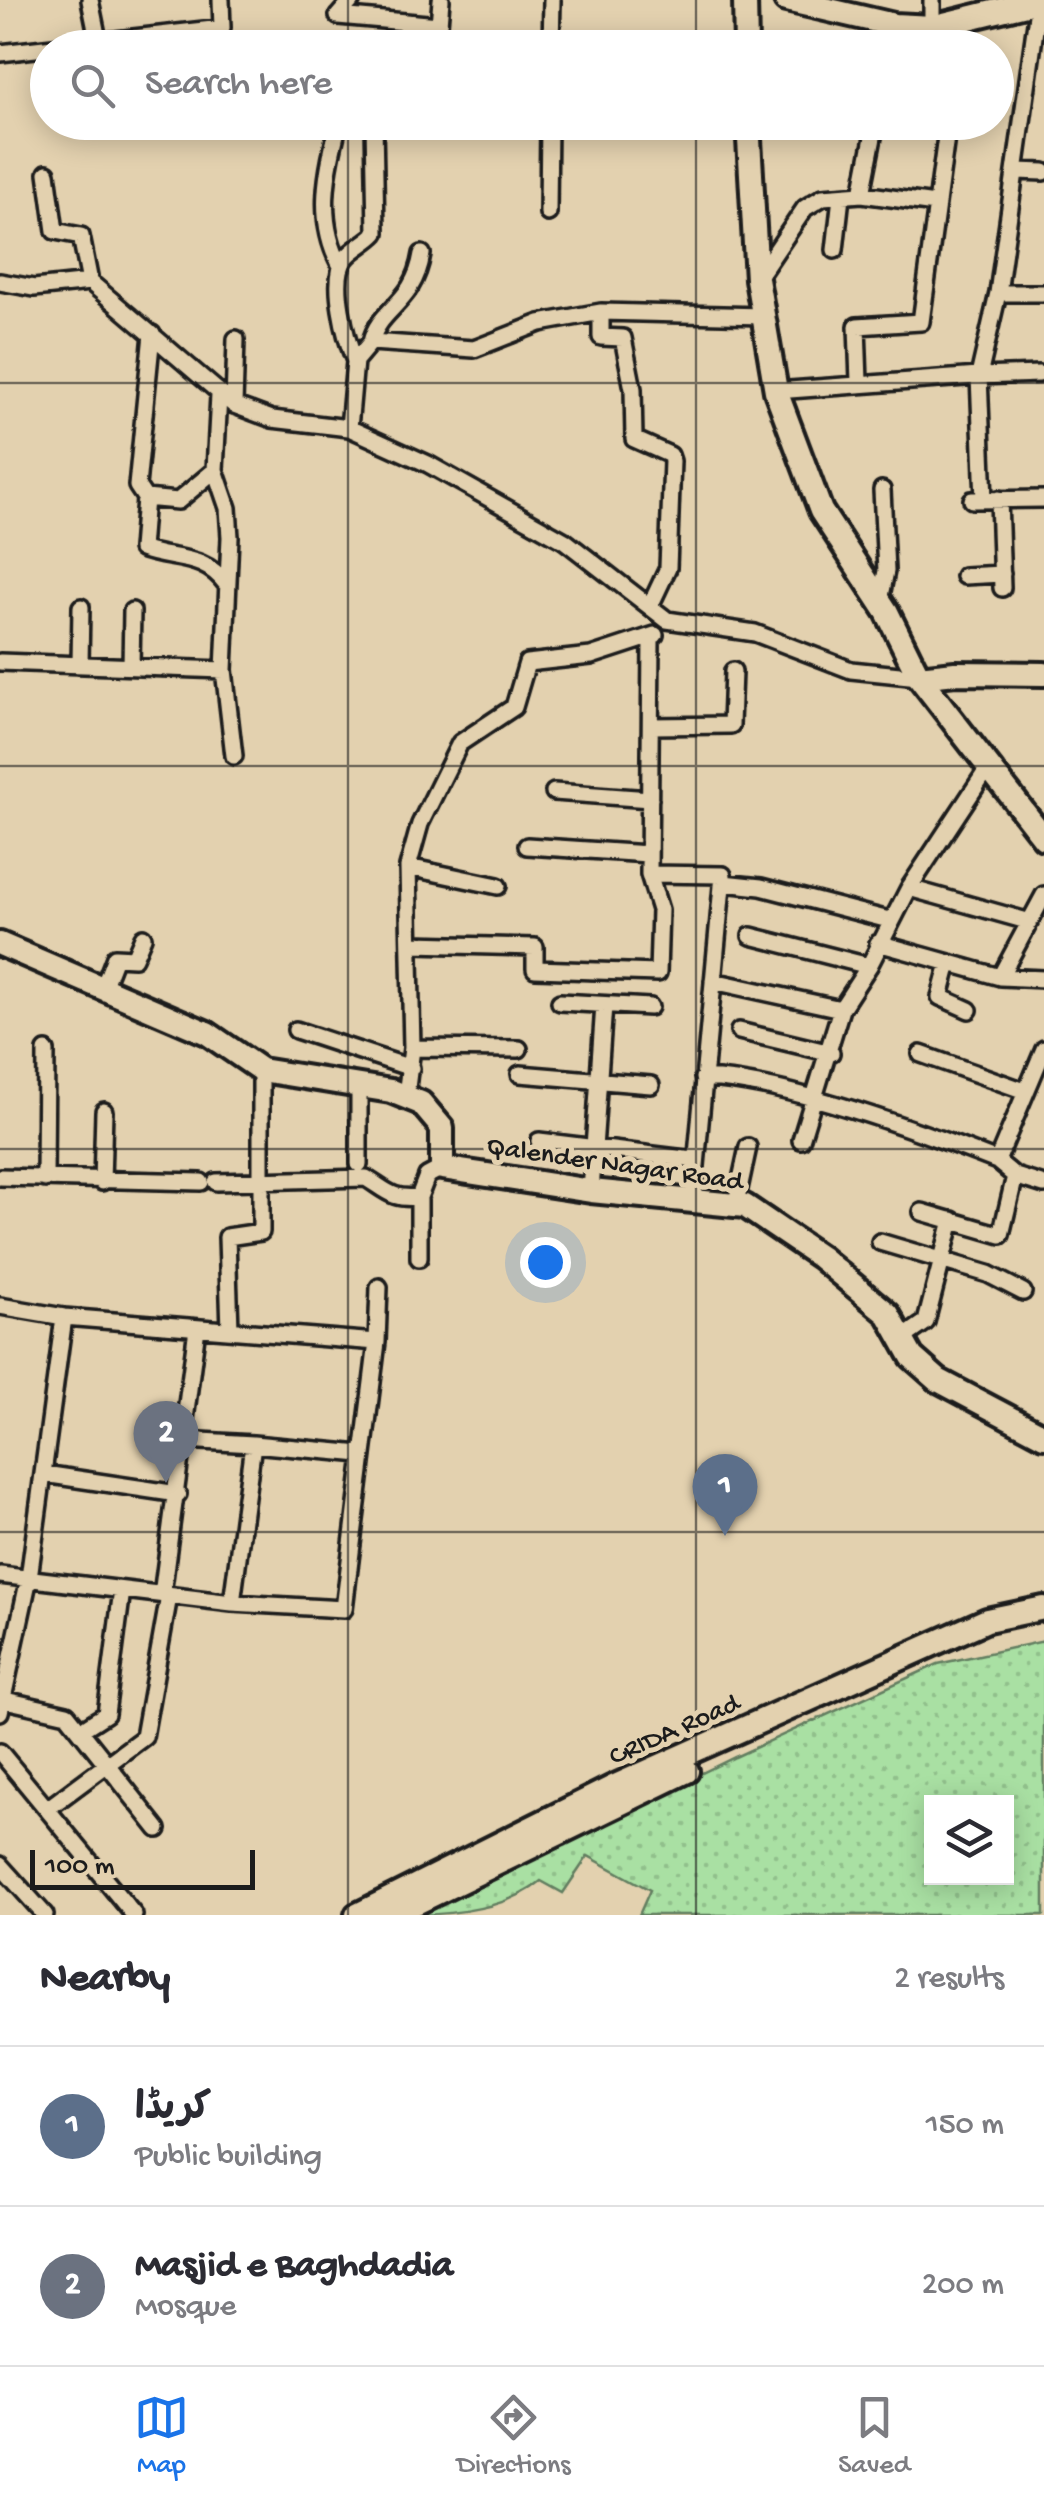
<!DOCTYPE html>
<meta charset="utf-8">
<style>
:root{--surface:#fff;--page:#f2f2f3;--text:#2b2b33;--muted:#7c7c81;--line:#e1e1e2;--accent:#1a73e8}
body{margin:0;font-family:"Gochi Hand","Playpen Sans Arabic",sans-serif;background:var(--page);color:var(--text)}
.controls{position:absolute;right:30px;bottom:30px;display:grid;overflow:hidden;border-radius:0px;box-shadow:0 5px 25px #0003}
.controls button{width:90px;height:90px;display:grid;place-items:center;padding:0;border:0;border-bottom:2px solid var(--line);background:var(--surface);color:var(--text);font:50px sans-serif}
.scale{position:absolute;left:30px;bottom:25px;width:225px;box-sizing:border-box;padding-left:10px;border:5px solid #1c1c1c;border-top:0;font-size:28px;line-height:35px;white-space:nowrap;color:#1c1c1c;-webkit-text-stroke:8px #e3d1af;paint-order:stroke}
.you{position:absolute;left:545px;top:1262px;width:35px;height:35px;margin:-25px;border:8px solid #fff;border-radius:50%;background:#1a73e8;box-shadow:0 0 0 15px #1a73e833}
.badge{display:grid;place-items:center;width:65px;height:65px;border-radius:50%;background:var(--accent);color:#fff;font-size:32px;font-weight:700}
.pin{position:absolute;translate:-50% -82px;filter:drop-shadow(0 2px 5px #0008)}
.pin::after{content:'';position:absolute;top:52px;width:35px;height:30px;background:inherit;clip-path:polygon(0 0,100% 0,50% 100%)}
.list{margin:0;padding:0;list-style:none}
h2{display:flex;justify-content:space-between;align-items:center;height:130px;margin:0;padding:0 40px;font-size:42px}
h2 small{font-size:32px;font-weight:400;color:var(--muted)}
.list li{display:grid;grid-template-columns:65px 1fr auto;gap:30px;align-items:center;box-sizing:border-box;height:160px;padding:0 40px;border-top:2px solid var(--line)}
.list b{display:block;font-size:38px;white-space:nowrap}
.list p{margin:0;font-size:32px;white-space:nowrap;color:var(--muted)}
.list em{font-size:32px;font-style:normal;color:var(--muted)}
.icon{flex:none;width:55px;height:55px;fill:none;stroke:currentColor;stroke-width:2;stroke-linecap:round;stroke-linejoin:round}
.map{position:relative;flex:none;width:1044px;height:1915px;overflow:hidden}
.search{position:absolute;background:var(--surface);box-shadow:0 5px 25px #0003;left:30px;right:30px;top:30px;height:110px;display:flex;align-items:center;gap:25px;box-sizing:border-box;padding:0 35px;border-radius:55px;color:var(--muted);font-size:38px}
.sheet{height:450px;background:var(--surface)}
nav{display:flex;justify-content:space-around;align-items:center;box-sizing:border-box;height:140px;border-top:2px solid var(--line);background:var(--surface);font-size:28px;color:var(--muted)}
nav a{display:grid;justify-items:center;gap:5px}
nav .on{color:var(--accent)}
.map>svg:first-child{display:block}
.grass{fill:url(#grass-dots);stroke:#627e60;stroke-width:2.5;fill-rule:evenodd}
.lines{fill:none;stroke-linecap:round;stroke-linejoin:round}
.street-casing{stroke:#1c1c1c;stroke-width:22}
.secondary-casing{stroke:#1c1c1c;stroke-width:30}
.street{stroke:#e3d1af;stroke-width:15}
.secondary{stroke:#e3d1af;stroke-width:22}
.grid{fill:none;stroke:#1c1c1c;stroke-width:2.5;stroke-opacity:0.55}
.labels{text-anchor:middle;stroke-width:10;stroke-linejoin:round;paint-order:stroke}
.street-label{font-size:28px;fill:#1c1c1c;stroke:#e3d1af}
</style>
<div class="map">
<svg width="1044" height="1915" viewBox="0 0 1044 1915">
<defs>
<pattern id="grass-dots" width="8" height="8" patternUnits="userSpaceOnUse" patternTransform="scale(2.5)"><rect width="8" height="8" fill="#a9e0a3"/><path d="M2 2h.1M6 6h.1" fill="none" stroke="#91c08c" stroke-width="1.8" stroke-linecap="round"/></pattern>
</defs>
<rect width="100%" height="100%" fill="#e3d1af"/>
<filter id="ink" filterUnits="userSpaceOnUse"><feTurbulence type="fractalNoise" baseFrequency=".01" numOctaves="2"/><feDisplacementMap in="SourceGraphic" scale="20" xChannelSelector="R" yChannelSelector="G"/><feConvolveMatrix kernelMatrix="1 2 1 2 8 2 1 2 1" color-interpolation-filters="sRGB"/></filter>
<g filter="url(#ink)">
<!-- grass -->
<path class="grass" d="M 1044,1641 L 1044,1915 L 639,1915 L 650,1890 L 588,1856 L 563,1893 L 541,1881 C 509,1908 453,1915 411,1915 L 735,1757 L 938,1664 ZM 932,1802 L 1006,1802 L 1006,1878 L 932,1878 Z"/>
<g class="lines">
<defs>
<path id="street" d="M 90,0 L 98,40
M 338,16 L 439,25 L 441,0
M 338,16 L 352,0
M 932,27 L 932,0
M 551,48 L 552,0
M 890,48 L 894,25
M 960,48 L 965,20
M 0,53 L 222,28 L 221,0
M 339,122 C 327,171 315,220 341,266
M 1017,171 L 1044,172
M 47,173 L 55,231 L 81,236 L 90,282
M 862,194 L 935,204
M 548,213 L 549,122
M 835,250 L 841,197
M 757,279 L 805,208 L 823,197 L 862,194 L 876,122
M 0,282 L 34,288 L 90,282 L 234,405 L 272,419 L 349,428 L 428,464 L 565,541 L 667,620 L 755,633 L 851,670 L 919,677
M 998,293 L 1044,293
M 601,312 L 601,337 L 623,338 L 633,389 L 634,439 L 670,455 L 672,461 L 668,568 L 651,604
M 152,334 L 137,486 L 145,498 L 178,501 L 215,470
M 371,342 C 379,308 414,304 422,254
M 355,361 C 346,340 330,280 345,259 C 353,248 367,243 376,233 L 374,122
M 859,382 L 857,326 L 921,322 L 948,122
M 776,391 L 979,376 L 998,293 L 1039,1
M 234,405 L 236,339
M 349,428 L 355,361 L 371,342 L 474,349 L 540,323 L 601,312 L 763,316
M 145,498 L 141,549 C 172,561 204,553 226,584
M 999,499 L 1002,588
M 972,500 L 1044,499
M 984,500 L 979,376 L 1039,374
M 964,576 L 1002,574
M 880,601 L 886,571 L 882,490
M 651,640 L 649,874 L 723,875 L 693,1198
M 0,662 L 224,670 L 230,537 L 228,508 L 215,470 L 219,395
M 80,664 L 81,607
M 131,666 L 132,611
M 224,670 L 234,756
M 652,726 L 731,725 L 733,671
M 554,792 L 650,799
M 527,846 L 648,854
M 408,867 L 498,886
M 723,883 L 761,887 L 889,920
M 909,888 L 988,768
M 751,936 L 869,966
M 878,943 L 1000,977 L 1044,979
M 413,944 L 535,947 L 535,969 L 658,973 L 660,910 L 649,874
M 949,963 L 940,997 L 969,1010
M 1000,977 L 1044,895
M 713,981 L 841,1009
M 103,988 L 115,957 L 134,958 L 143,937
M 560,1002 L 650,1007
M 296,1030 L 411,1068
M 739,1031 L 831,1053
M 412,1048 L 519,1049
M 921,1054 L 1025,1091
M 520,1074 L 651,1085
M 703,1078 C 786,1081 918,1130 997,1161 L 1044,1049
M 406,1096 L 412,1048 L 408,867 L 420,824 L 460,743 L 514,707 L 527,663 L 591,656 L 655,635
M 801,1140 L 841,1009 L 869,966 L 909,888 L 1027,921
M 539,1141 L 694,1160
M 359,1164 L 359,1087
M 1015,1176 L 1044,1185
M 0,1177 L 201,1182
M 45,1179 L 46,1051
M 102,1182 L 104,1111
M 216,1182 L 366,1178 C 387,1191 392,1200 419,1197 L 427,1176 L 442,1168
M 591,1191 L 604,1005
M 419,1197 L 419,1258
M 736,1203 L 748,1147
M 922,1212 L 1001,1235 L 1015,1176 L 997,1161
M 880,1242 L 988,1274 L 1023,1292
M 0,1306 L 64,1317 L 377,1342
M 230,1330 L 227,1237 L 261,1232 L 261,1070
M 903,1338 L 926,1322 L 952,1220
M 184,1440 L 253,1444
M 44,1474 L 178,1494
M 0,1575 L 232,1603 L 344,1609 L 377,1342 L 379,1287
M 162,1595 L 197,1328
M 232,1603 L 253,1444 L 361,1454
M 5,1700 L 67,1714 L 158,1829
M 0,1712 L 29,1578 L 64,1317
M 81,1730 L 106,1714 L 122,1590
M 0,1752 L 134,1915
M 47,1809 L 144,1737 L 169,1596
M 0,1865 L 45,1915"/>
<path id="secondary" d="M 745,0 L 746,48
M 786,0 L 894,25 L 932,27 L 1042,0
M 748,122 L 757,279 L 776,391 L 821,511 L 887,612 L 919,677 L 1044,838
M 919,677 L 955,673 L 1044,674
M 0,944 L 207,1033 L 261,1070 L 391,1091 L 421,1103 L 442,1128 L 442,1168 L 591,1191 L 745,1206 L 820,1257 L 888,1314 L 912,1357 L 938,1380 L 1044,1436
M 357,1915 L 613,1787 L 987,1620 L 1044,1608
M 391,1915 L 687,1771"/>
</defs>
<!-- street casing -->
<use href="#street" class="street-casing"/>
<!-- secondary casing -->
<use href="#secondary" class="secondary-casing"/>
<!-- street -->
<use href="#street" class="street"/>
<!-- secondary -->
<use href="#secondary" class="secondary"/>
</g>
</g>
<!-- grid -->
<path class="grid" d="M 348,0 L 348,48M 696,0 L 696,48M 348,122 L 348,1915M 696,122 L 696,1915M 0,383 L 1044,383M 0,766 L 1044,766M 0,1149 L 1044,1149M 0,1532 L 1044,1532"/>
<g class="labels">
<!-- street labels -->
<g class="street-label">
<text transform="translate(615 1161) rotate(8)" y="10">Qalender Nagar Road</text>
<text transform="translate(673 1727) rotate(-24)" y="10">CRIDA Road</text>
</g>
</g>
</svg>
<div class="controls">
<button><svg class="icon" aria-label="layers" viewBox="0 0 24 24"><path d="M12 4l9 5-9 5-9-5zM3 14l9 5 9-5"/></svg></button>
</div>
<div class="scale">100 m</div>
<div class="you"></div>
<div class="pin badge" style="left:725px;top:1536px;background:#5c6f8a">1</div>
<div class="pin badge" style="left:166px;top:1483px;background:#6b7280">2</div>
<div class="search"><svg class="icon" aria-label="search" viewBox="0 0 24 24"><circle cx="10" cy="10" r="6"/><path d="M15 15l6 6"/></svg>Search here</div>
</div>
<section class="sheet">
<h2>Nearby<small>2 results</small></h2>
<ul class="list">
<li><span class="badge" style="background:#5c6f8a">1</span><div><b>کریڈا</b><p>Public building</p></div><em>150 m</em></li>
<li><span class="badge" style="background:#6b7280">2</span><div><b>Masjid e Baghdadia</b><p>Mosque</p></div><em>200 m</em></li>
</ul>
</section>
<nav>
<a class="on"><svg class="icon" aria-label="map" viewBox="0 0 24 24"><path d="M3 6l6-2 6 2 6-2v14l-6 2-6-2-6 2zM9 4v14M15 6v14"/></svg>Map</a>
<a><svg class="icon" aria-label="directions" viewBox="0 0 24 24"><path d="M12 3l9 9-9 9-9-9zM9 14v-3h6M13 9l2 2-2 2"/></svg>Directions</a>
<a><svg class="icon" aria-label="saved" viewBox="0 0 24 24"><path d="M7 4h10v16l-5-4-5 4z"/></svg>Saved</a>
</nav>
